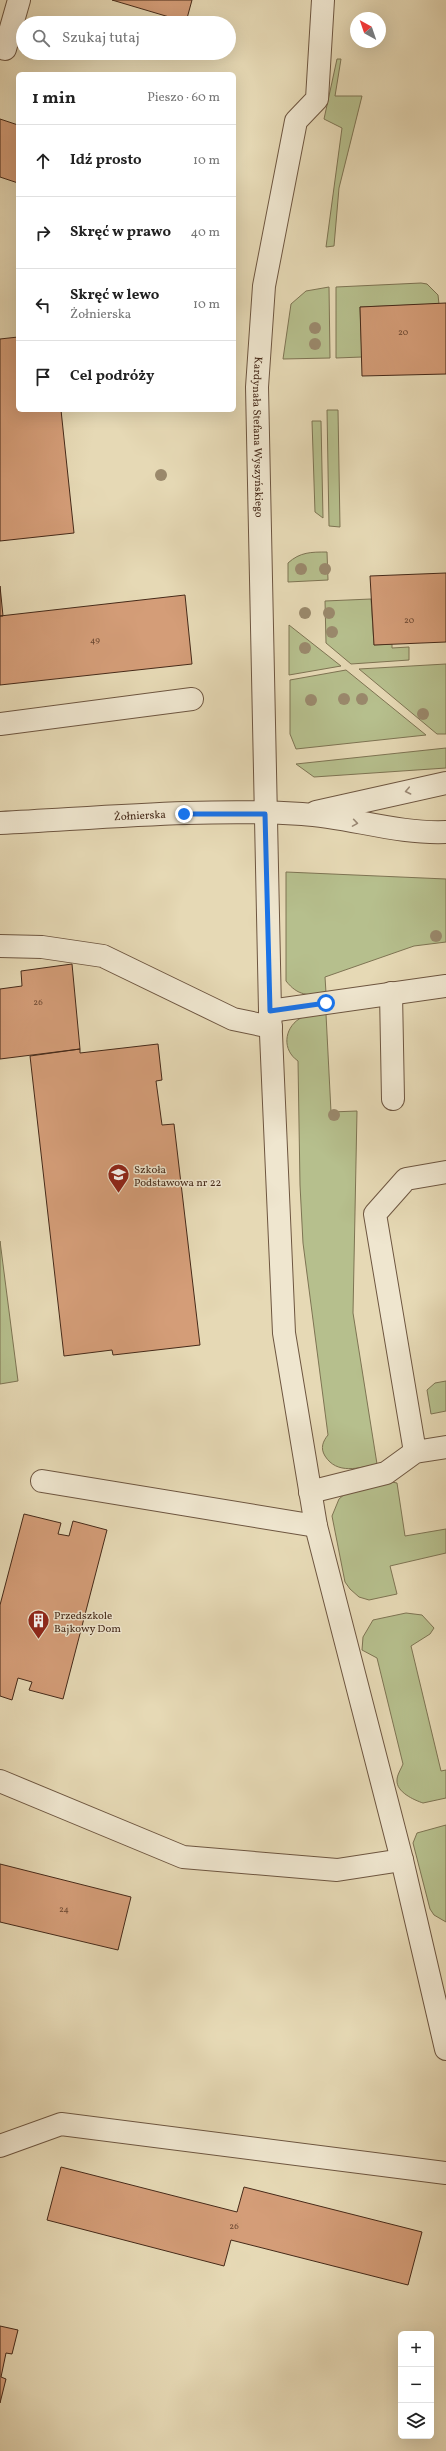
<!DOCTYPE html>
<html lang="pl">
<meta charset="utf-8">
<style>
:root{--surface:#fff;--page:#f6f6f6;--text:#222;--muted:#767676;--line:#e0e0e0}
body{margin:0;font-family:Vollkorn,serif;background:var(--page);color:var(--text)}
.controls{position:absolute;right:12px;bottom:12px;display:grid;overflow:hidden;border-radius:6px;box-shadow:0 4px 16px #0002}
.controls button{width:36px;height:36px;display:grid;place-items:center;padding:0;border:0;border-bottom:1px solid var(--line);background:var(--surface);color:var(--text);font:20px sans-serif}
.compass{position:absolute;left:350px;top:12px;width:36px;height:36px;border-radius:50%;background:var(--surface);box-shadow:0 4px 16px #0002;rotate:320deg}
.stop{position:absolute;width:12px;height:12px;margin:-9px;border:3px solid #1a73e8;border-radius:50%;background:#fff}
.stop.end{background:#1a73e8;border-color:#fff;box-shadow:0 1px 4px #0008}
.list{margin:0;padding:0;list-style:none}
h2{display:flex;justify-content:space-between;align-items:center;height:52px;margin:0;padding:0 16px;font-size:17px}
h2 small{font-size:13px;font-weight:400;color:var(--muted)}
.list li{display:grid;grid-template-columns:26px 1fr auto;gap:12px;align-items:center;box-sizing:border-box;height:72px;padding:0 16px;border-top:1px solid var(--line)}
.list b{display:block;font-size:15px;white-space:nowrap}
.list p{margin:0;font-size:13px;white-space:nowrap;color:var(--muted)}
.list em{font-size:13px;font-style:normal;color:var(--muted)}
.icon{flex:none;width:22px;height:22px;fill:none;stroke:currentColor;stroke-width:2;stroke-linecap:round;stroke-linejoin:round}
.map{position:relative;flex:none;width:446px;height:2451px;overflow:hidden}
.search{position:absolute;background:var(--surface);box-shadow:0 4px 16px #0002;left:16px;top:16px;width:220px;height:44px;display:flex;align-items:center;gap:10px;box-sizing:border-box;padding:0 14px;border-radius:22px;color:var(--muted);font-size:15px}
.panel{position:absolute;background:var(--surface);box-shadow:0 4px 16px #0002;left:16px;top:72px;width:220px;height:340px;border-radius:6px}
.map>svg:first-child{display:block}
.green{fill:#b6bf8d;stroke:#7e7453}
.building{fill:#d49d78;stroke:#462a19}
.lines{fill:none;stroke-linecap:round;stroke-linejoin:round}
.minor-casing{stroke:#6e5640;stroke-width:24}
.minor{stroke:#efe6cf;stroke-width:22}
.tree{fill:#9a896c}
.oneway{stroke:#9a8874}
.route{stroke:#1a73e8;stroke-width:5}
.labels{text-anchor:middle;stroke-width:3;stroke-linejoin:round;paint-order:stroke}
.number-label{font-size:9px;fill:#6a4731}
.street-label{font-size:11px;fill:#462a19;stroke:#efe6cf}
.poi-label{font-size:11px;fill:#462a19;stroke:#efe6cf;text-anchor:start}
</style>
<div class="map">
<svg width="446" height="2451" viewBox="0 0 446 2451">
<rect width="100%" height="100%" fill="#e6d9b5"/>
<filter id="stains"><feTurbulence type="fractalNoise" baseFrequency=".005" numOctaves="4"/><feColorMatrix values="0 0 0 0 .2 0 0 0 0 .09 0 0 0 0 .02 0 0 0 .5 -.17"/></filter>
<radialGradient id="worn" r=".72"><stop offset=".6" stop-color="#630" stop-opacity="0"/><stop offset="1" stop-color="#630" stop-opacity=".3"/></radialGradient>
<!-- green -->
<path class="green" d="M 337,59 L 341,59 L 335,96 L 362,96 L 339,188 L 334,246 L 326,247 L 342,128 L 324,119 Z
M 421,283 L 427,284 L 438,295 L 439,304 L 360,307 L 362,357 L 336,358 L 336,287 Z
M 329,287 L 330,358 L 283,359 L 291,304 L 306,291 Z
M 327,410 L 338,410 L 340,527 L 329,526 Z
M 312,421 L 321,421 L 323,518 L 315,512 Z
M 327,552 L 328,580 L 288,582 L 288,563 C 300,552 311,552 327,552 Z
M 371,599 L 374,645 L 392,644 L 392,648 L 409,647 L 409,660 L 351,664 L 326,643 L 325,601 Z
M 289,625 L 341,666 L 289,675 Z
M 446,664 L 446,734 L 437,734 L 359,669 Z
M 346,670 L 426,735 L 296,749 L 290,734 L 290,680 Z
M 446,748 L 446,768 L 314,777 L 296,764 Z
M 286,872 L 446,879 L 446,942 L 414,946 L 325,977 L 326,993 C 308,996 298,996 286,981 Z
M 326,1014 L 331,1112 L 357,1111 L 353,1313 L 377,1464 C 359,1468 337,1475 325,1456 C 320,1448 323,1441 328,1435 L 303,1243 L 300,1185 L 298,1061 C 282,1050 284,1029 299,1019 C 307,1014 317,1014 326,1014 Z
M 0,1241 L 18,1381 L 0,1384 Z
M 446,1381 L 446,1411 L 431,1414 L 427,1390 L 435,1383 Z
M 392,1482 L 397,1483 L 405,1536 L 446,1529 L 446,1553 L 390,1566 L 397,1594 L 369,1600 L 359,1597 L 350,1589 L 345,1582 L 332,1516 L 339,1499 L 346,1493 Z
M 406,1613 L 422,1615 L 434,1628 L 430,1634 L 411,1646 L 441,1771 L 446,1770 L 446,1798 L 423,1803 C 414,1800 396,1792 397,1780 C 397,1775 401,1769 403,1764 L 377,1658 L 362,1650 L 363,1637 L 373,1620 Z
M 446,1825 L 446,1922 L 434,1915 L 430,1909 L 413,1843 L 417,1833 Z"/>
<!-- building -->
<path class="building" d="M 112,0 L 192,0 L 186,22 Z
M 0,119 L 18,125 L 18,183 L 0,177 Z
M 446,303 L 446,374 L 362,376 L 360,307 Z
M 18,337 L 18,410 L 61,410 L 74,533 L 0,541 L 0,339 Z
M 446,573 L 446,642 L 374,645 L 370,576 Z
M 0,586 L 3,616 L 0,616 Z
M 185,595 L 192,664 L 0,685 L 0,616 Z
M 72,964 L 80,1049 L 0,1059 L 0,989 L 22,986 L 21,971 Z
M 158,1044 L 162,1080 L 156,1081 L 162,1125 L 174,1124 L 200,1345 L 113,1355 L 112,1350 L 64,1356 L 30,1056 L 80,1049 L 80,1053 Z
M 24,1514 L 61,1523 L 58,1534 L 69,1536 L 73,1521 L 107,1530 L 63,1699 L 29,1690 L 32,1682 L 18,1678 L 12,1700 L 0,1696 L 0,1605 Z
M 0,1864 L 131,1897 L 118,1950 L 0,1922 Z
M 61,2167 L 237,2212 L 244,2187 L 422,2232 L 408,2285 L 231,2240 L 224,2266 L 47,2220 Z
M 0,2326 L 18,2330 L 12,2354 L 6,2353 L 1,2377 L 6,2379 L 0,2403 Z"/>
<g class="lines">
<defs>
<g id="minor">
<path id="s1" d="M 323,0 L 317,99 L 296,121 L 264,286 L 257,387 L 270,1011 L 284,1333 L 316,1526 L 402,1860 L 446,2049"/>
<path d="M 5,49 L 19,0"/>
<path d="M 0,724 L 192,699"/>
<path d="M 316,812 L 446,783"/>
<path id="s2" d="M 0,823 C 99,818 204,808 302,814 C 350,817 397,834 446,832"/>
<path d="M 0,946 L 42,947 L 103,956 L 233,1019 L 271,1027"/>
<path d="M 391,993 L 393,1099"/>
<path d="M 270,1011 L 446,986"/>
<path d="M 415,1452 L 375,1214 L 406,1179 L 446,1172"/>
<path d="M 42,1481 L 316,1526"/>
<path d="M 310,1492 L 386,1473 L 415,1452 L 446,1447"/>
<path d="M 0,1781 L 183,1857 L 337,1870 L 402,1860"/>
<path d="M 0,2146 L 61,2124 L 446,2173"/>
</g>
</defs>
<!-- minor casing -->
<use href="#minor" class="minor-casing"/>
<!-- minor -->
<use href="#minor" class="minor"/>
</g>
<!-- trees -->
<g class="tree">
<circle cx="315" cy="328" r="6"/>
<circle cx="315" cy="344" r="6"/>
<circle cx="161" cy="475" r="6"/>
<circle cx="301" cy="569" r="6"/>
<circle cx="325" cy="569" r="6"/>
<circle cx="305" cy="613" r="6"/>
<circle cx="329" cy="613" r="6"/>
<circle cx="332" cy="632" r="6"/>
<circle cx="305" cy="648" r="6"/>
<circle cx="344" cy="699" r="6"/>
<circle cx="362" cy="699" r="6"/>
<circle cx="311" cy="700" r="6"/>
<circle cx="423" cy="714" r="6"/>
<circle cx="436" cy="936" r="6"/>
<circle cx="334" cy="1115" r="6"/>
</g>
<!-- one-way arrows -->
<defs><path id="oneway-chevron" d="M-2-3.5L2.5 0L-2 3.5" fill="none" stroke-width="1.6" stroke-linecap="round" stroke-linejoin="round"/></defs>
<g class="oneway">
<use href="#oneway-chevron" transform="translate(408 791) rotate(168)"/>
<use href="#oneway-chevron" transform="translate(355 823) rotate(9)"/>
</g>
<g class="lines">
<!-- route -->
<path class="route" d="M 184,814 L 265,814 L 270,1011 L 326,1003"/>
</g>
<!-- icons -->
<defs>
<symbol id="school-pin" viewBox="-11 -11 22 30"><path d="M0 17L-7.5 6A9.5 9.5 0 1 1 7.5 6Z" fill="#8f2418" stroke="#efe6cf"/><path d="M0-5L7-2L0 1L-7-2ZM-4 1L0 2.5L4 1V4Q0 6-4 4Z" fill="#fff"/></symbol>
<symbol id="building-pin" viewBox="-11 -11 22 30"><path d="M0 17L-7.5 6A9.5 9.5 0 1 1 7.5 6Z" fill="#8f2418" stroke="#efe6cf"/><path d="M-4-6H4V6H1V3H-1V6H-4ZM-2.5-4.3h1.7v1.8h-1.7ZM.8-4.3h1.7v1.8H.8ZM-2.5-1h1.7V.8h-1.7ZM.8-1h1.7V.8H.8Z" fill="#fff"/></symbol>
</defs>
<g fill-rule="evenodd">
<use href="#school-pin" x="106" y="1162" width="25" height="34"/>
<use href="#building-pin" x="26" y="1608" width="25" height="34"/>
</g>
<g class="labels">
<!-- number labels -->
<g class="number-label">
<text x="403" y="335">20</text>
<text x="409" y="623">20</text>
<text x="95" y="643">49</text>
<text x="38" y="1005">26</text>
<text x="64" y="1912">24</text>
<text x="234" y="2229">26</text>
</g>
<!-- street labels -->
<g class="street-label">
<text dy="4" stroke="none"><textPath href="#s1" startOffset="449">Kardynała Stefana Wyszyńskiego</textPath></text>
<text dy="4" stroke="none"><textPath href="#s2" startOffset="140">Żołnierska</textPath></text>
</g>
<!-- poi labels -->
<g class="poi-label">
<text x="134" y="1173">Szkoła<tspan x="134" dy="13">Podstawowa nr 22</tspan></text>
<text x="54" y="1619">Przedszkole<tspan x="54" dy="13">Bajkowy Dom</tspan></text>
</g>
</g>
<rect width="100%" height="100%" filter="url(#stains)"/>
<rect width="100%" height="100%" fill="url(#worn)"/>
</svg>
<div class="controls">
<button>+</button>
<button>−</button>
<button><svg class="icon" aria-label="layers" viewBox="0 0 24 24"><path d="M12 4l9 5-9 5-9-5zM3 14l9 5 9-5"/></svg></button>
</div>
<svg class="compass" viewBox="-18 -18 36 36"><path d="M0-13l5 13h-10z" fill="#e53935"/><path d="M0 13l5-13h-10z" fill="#767676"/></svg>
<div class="stop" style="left:326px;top:1003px"></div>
<div class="stop end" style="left:184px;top:814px"></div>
<div class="search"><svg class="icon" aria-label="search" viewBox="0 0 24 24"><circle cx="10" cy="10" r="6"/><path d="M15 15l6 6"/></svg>Szukaj tutaj</div>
<section class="panel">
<h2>1 min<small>Pieszo · 60 m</small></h2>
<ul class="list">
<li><svg class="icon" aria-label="ahead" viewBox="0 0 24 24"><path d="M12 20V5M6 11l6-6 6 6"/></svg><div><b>Idź prosto</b></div><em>10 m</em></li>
<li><svg class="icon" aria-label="right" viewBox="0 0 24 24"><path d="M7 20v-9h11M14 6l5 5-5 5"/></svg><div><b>Skręć w prawo</b></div><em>40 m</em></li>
<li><svg class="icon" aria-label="left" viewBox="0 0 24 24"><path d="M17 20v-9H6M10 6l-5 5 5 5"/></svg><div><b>Skręć w lewo</b><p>Żołnierska</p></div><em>10 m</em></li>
<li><svg class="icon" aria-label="arrive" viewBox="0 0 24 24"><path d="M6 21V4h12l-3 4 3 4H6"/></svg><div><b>Cel podróży</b></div></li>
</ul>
</section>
</div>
